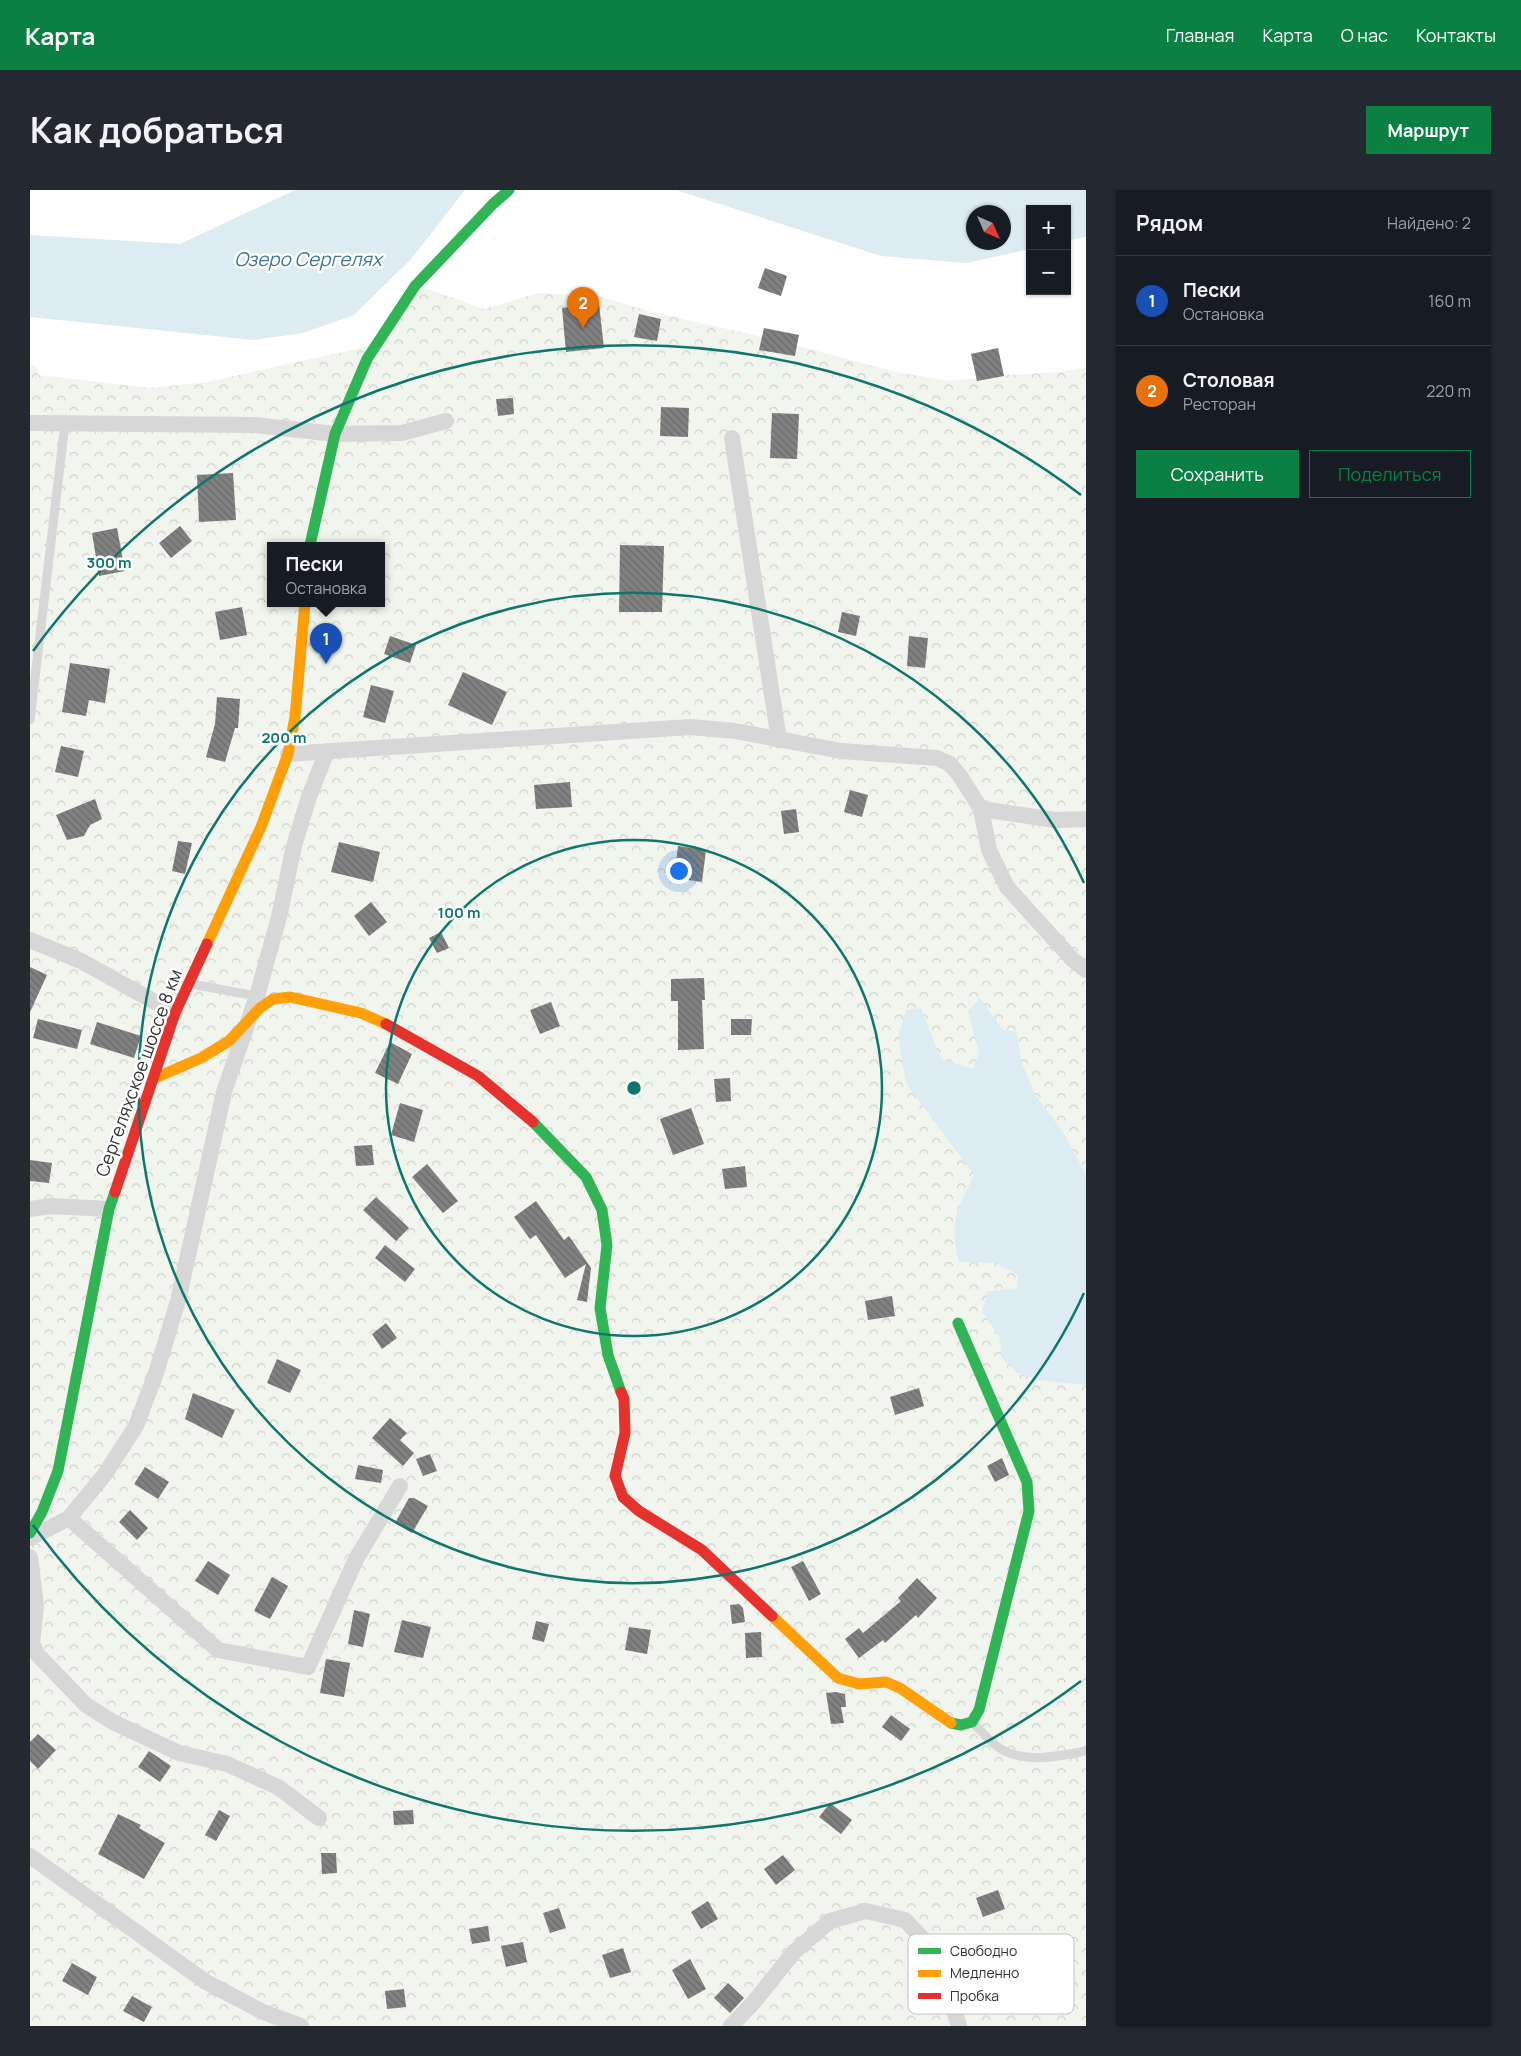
<!DOCTYPE html>
<html lang="ru">
<meta charset="utf-8">
<style>
:root{--surface:#171b24;--page:#242831;--text:#f1f3f6;--muted:#9ea1a6;--line:#363941;--accent:#0b8043}
body{margin:0;font-family:Manrope,sans-serif;background:var(--page);color:var(--text)}
.controls{position:absolute;right:15px;top:15px;display:grid;overflow:hidden;border-radius:0px;box-shadow:0 1px 4px #0004}
.controls button{width:45px;height:45px;display:grid;place-items:center;padding:0;border:0;border-bottom:1px solid var(--line);background:var(--surface);color:var(--text);font:25px sans-serif}
.compass{position:absolute;left:936px;top:15px;width:45px;height:45px;border-radius:50%;background:var(--surface);box-shadow:0 1px 4px #0004;rotate:135deg}
.you{position:absolute;left:648px;top:680px;width:18px;height:18px;margin:-12px;border:4px solid #fff;border-radius:50%;background:#1a73e8;box-shadow:0 0 0 8px #1a73e833}
.badge{display:grid;place-items:center;width:32px;height:32px;border-radius:50%;background:var(--accent);color:#fff;font-size:16px;font-weight:700}
.pin{position:absolute;translate:-50% -41px;filter:drop-shadow(0 1px 2px #0008)}
.pin::after{content:'';position:absolute;top:26px;width:18px;height:15px;background:inherit;clip-path:polygon(0 0,100% 0,50% 100%)}
.popup{position:absolute;left:237px;top:352px;width:118px;height:65px;box-sizing:border-box;display:grid;place-content:center;border-radius:0px;background:var(--surface);filter:drop-shadow(0 1px 4px #0005);font-size:16px;white-space:nowrap;color:var(--muted)}
.popup b{font-size:19px;color:var(--text)}
.popup::after{content:'';position:absolute;left:50%;top:100%;margin-left:-10px;border:10px solid transparent;border-top-color:var(--surface)}
.list{margin:0;padding:0;list-style:none}
h2{display:flex;justify-content:space-between;align-items:center;height:65px;margin:0;padding:0 20px;font-size:21px}
h2 small{font-size:16px;font-weight:400;color:var(--muted)}
.list li{display:grid;grid-template-columns:32px 1fr auto;gap:15px;align-items:center;box-sizing:border-box;height:90px;padding:0 20px;border-top:1px solid var(--line)}
.list b{display:block;font-size:19px;white-space:nowrap}
.list p{margin:0;font-size:16px;white-space:nowrap;color:var(--muted)}
.list em{font-size:16px;font-style:normal;color:var(--muted)}
.actions{display:flex;gap:10px;padding:15px 20px}
.actions a{flex:1;padding:11px 0;border:1px solid var(--accent);border-radius:0px;text-align:center;font-size:18px;color:var(--accent)}
.actions .main{background:var(--accent);color:#fff}
.map{position:relative;flex:none;width:1056px;height:1836px;overflow:hidden;border-radius:0px}
header{display:flex;align-items:center;gap:30px;box-sizing:border-box;height:70px;padding:0 25px;background:var(--accent);color:#fff}
header strong{font-size:24px}
nav{display:flex;gap:28px;margin-inline-start:auto;font-size:18px}
.intro{display:flex;align-items:center;justify-content:space-between;box-sizing:border-box;height:120px;padding:0 30px}
h1{margin:0;font-size:35px}
.button{padding:12px 22px;border-radius:0px;background:var(--accent);color:#fff;font-size:18px;font-weight:700}
main{display:flex;gap:30px;padding:0 30px}
aside{flex:1;background:var(--surface);border-radius:0px;box-shadow:0 1px 4px #0004}
.map>svg:first-child{display:block}
.forest{fill:url(#forest-crowns);fill-rule:evenodd}
.water{fill:#ddebf3;fill-rule:evenodd}
.building{fill:url(#building-back-hatch)}
.lines{fill:none;stroke-linecap:round;stroke-linejoin:round}
.lane{stroke:#d7d7d7;stroke-width:9}
.street{stroke:#d7d7d7;stroke-width:16}
.fast{stroke:#30b455;stroke-width:11}
.slow{stroke:#ff9f0a;stroke-width:11}
.jam{stroke:#e5322d;stroke-width:11}
.ring{fill:none;stroke:#0f766e;stroke-width:2.5}
.labels{text-anchor:middle;stroke-width:5;stroke-linejoin:round;paint-order:stroke}
.street-label{font-size:18px;fill:#333;stroke:#fff}
.water-label{font-size:19px;font-style:italic;fill:#3f7597;stroke:#fff}
.key{fill:#fff;stroke:#c2c2c2;stroke-width:1}
.key-label{font-size:14px;fill:#333}
.centre{fill:#0f766e;stroke:#fff;stroke-width:2.5}
.ring-label{font-size:15px;text-anchor:middle;font-weight:bold;fill:#0f766e;stroke:#fff;stroke-width:5;stroke-linejoin:round;paint-order:stroke}
</style>
<header>
<strong>Карта</strong>
<nav><a>Главная</a><a>Карта</a><a>О нас</a><a>Контакты</a></nav>
</header>
<div class="intro"><h1>Как добраться</h1><a class="button">Маршрут</a></div>
<main>
<div class="map">
<svg width="1056" height="1836" viewBox="0 0 1056 1836">
<defs>
<pattern id="forest-crowns" width="20" height="18" patternUnits="userSpaceOnUse" patternTransform="scale(1.25)"><rect width="20" height="18" fill="#f1f5ed"/><path d="M2 6a3 3 0 1 1 6 0M12 15a3 3 0 1 1 6 0" fill="none" stroke="#cfd2cc"/></pattern>
<pattern id="building-back-hatch" width="6" height="6" patternUnits="userSpaceOnUse" patternTransform="scale(1.25)"><rect width="6" height="6" fill="#818181"/><path d="M-1 5l2 2M0 0l6 6M5-1l2 2" fill="none" stroke="#6a6a6a"/></pattern>
</defs>
<rect width="100%" height="100%" fill="#fff"/>
<!-- forest -->
<path class="forest" d="M 393,97 L 454,119 L 508,103 L 568,106 L 622,122 L 746,150 L 866,182 L 920,191 L 977,185 L 1031,182 L 1056,177 L 1056,1836 L 0,1836 L 0,175 L 6,175 L 8,185 L 120,198 L 177,192 L 349,154 ZM 241,355 L 351,355 L 351,413 L 241,413 Z"/>
<!-- water -->
<path class="water" d="M 265,0 L 435,0 L 381,69 L 324,125 L 273,143 L 224,150 L 0,127 L 0,45 L 150,54 Z
M 646,0 L 1056,0 L 1056,47 L 1037,51 L 1037,19 L 1000,19 L 1000,59 L 936,73 L 851,66 ZM 944,22 L 974,22 L 974,52 L 944,52 Z
M 950,808 L 973,840 L 987,842 L 991,871 L 1005,904 L 1033,942 L 1056,984 L 1056,1195 L 1009,1190 L 987,1183 L 972,1168 L 969,1146 L 952,1121 L 958,1101 L 987,1099 L 988,1085 L 966,1073 L 929,1072 C 919,1032 927,1020 944,985 L 876,893 L 868,847 L 876,820 L 891,818 L 911,869 L 943,879 L 949,863 L 938,821 Z"/>
<!-- building -->
<path class="building" d="M 735,78 L 757,86 L 751,106 L 728,98 Z
M 569,114 L 574,158 L 536,162 L 532,118 Z
M 609,124 L 631,129 L 627,151 L 604,147 Z
M 734,138 L 769,145 L 765,166 L 729,160 Z
M 968,158 L 974,186 L 947,191 L 941,164 Z
M 483,208 L 484,224 L 468,226 L 466,209 Z
M 631,217 L 659,218 L 658,247 L 630,246 Z
M 742,223 L 769,224 L 767,269 L 740,268 Z
M 203,283 L 206,330 L 169,332 L 167,285 Z
M 150,336 L 162,351 L 141,368 L 129,353 Z
M 87,338 L 95,381 L 69,386 L 62,343 Z
M 590,355 L 634,356 L 632,422 L 589,422 Z
M 212,417 L 217,445 L 190,450 L 185,422 Z
M 812,422 L 830,426 L 826,446 L 808,442 Z
M 360,446 L 386,455 L 380,473 L 354,464 Z
M 879,446 L 898,448 L 895,478 L 877,476 Z
M 40,473 L 80,479 L 75,513 L 59,510 L 56,526 L 32,522 Z
M 433,482 L 477,502 L 462,535 L 418,515 Z
M 341,495 L 364,501 L 355,533 L 333,527 Z
M 187,507 L 210,509 L 208,538 L 205,538 L 195,572 L 176,567 L 185,534 Z
M 31,556 L 54,561 L 48,587 L 25,582 Z
M 540,592 L 542,617 L 506,619 L 504,595 Z
M 820,600 L 838,605 L 832,627 L 814,622 Z
M 65,609 L 72,629 L 60,635 L 54,646 L 37,650 L 26,625 Z
M 766,619 L 769,642 L 754,644 L 751,621 Z
M 148,651 L 162,653 L 155,684 L 142,681 Z
M 309,652 L 350,662 L 343,692 L 301,682 Z
M 648,656 L 676,660 L 672,692 L 644,688 Z
M 341,712 L 357,732 L 339,746 L 324,726 Z
M 411,742 L 419,758 L 407,763 L 399,748 Z
M 0,777 L 17,785 L 0,822 Z
M 674,788 L 675,810 L 672,810 L 674,859 L 648,860 L 648,811 L 641,811 L 641,789 Z
M 521,812 L 530,836 L 510,844 L 500,820 Z
M 8,829 L 52,840 L 47,859 L 3,848 Z
M 701,829 L 722,829 L 721,845 L 701,845 Z
M 67,832 L 111,846 L 104,868 L 60,854 Z
M 360,852 L 382,864 L 368,894 L 345,883 Z
M 700,888 L 701,911 L 686,912 L 684,889 Z
M 370,913 L 393,920 L 384,952 L 361,945 Z
M 661,918 L 674,954 L 643,965 L 630,929 Z
M 342,955 L 344,975 L 326,976 L 324,956 Z
M 0,970 L 22,973 L 19,993 L 0,991 Z
M 397,974 L 428,1011 L 413,1023 L 382,987 Z
M 715,976 L 717,997 L 695,999 L 692,979 Z
M 346,1007 L 379,1038 L 366,1051 L 333,1020 Z
M 506,1011 L 534,1050 L 539,1046 L 561,1078 L 557,1112 L 547,1110 L 556,1074 L 535,1088 L 506,1045 L 500,1049 L 484,1027 Z
M 355,1055 L 385,1079 L 375,1092 L 345,1068 Z
M 862,1106 L 865,1126 L 838,1130 L 835,1111 Z
M 356,1133 L 367,1148 L 352,1159 L 342,1144 Z
M 247,1169 L 271,1180 L 260,1203 L 237,1193 Z
M 889,1198 L 894,1216 L 865,1225 L 860,1207 Z
M 163,1203 L 205,1220 L 192,1248 L 155,1229 Z
M 360,1228 L 377,1243 L 370,1250 L 384,1263 L 373,1276 L 342,1248 Z
M 400,1264 L 407,1281 L 393,1286 L 386,1269 Z
M 972,1268 L 979,1285 L 965,1292 L 957,1276 Z
M 328,1275 L 353,1280 L 351,1293 L 325,1289 Z
M 115,1277 L 139,1292 L 128,1309 L 104,1294 Z
M 379,1308 L 384,1308 L 398,1316 L 382,1343 L 365,1333 Z
M 100,1320 L 118,1338 L 107,1350 L 89,1332 Z
M 178,1371 L 200,1385 L 188,1405 L 165,1391 Z
M 773,1371 L 791,1404 L 779,1411 L 761,1377 Z
M 242,1387 L 258,1396 L 240,1429 L 224,1421 Z
M 887,1388 L 907,1408 L 888,1428 L 886,1425 L 855,1453 L 853,1450 L 829,1468 L 815,1449 L 829,1438 L 833,1443 L 871,1411 L 868,1408 Z
M 709,1414 L 713,1418 L 715,1432 L 702,1434 L 700,1415 Z
M 324,1420 L 340,1424 L 333,1457 L 318,1454 Z
M 372,1430 L 401,1437 L 393,1468 L 364,1462 Z
M 506,1431 L 519,1434 L 514,1452 L 502,1449 Z
M 599,1437 L 621,1440 L 617,1464 L 595,1460 Z
M 731,1442 L 732,1467 L 716,1468 L 715,1443 Z
M 296,1469 L 320,1473 L 314,1507 L 290,1503 Z
M 806,1502 L 815,1504 L 816,1517 L 811,1517 L 814,1533 L 801,1534 L 796,1503 Z
M 861,1525 L 880,1539 L 871,1551 L 852,1537 Z
M 8,1544 L 26,1560 L 8,1579 L 0,1571 L 0,1552 Z
M 119,1561 L 141,1576 L 130,1592 L 108,1577 Z
M 800,1613 L 822,1630 L 811,1644 L 789,1627 Z
M 189,1620 L 200,1626 L 186,1651 L 175,1645 Z
M 383,1620 L 384,1634 L 364,1635 L 363,1621 Z
M 88,1624 L 111,1635 L 109,1638 L 135,1653 L 114,1689 L 68,1664 Z
M 291,1663 L 306,1663 L 307,1683 L 292,1684 Z
M 753,1665 L 765,1680 L 746,1695 L 734,1679 Z
M 968,1700 L 975,1719 L 953,1727 L 946,1708 Z
M 678,1711 L 688,1729 L 671,1739 L 661,1722 Z
M 529,1718 L 536,1738 L 520,1743 L 513,1723 Z
M 458,1736 L 460,1751 L 442,1754 L 439,1739 Z
M 493,1752 L 497,1772 L 476,1777 L 471,1756 Z
M 1018,1753 L 1023,1767 L 1006,1774 L 1001,1760 Z
M 593,1758 L 601,1782 L 580,1788 L 572,1765 Z
M 660,1769 L 676,1799 L 658,1809 L 642,1780 Z
M 42,1773 L 67,1787 L 58,1805 L 32,1791 Z
M 698,1793 L 714,1808 L 700,1823 L 684,1808 Z
M 374,1799 L 376,1817 L 357,1819 L 355,1801 Z
M 102,1806 L 122,1817 L 114,1832 L 93,1821 Z"/>
<g class="lines">
<!-- lane -->
<path class="lane" d="M 0,530 L 35,233
M 161,794 L 227,806
M 942,1532 C 951,1540 960,1553 971,1559 C 996,1574 1029,1566 1056,1561"/>
<!-- street -->
<path class="street" d="M 0,233 L 225,235 L 305,244 L 372,243 L 416,231
M 702,248 L 749,550
M 258,564 L 660,537 L 705,541 L 811,561 L 907,568 L 920,574 L 930,586 L 951,619 L 959,660 L 977,697 L 1043,770 L 1056,780
M 951,619 L 1025,630 L 1056,629
M 0,750 L 51,771 L 145,823
M 0,1019 L 20,1016 L 79,1019
M 39,1328 L 188,1460 L 278,1477 L 326,1369 L 370,1296
M 0,1348 L 39,1328 L 75,1284 L 106,1236 L 126,1183 L 148,1111 L 194,902 L 227,806 L 249,727 L 264,656 L 279,607 L 297,561
M 0,1367 L 6,1415 L 2,1453 L 7,1464 L 56,1515 L 83,1532 L 149,1563 L 197,1574 L 248,1597 L 289,1628
M 0,1666 L 176,1792 L 233,1822 L 271,1836
M 701,1836 L 724,1812 L 764,1762 L 800,1731 L 836,1721 L 875,1730 L 905,1762 L 929,1836"/>
<!-- fast -->
<path class="fast" d="M 280,355 L 305,244 L 337,169 L 385,96 L 463,14 L 479,0
M 503,932 L 556,987 L 572,1020 L 577,1055 L 570,1118 L 578,1165 L 591,1202
M 0,1343 L 12,1322 L 28,1281 L 79,1019 L 85,1002
M 921,1533 L 931,1535 L 942,1532 L 949,1520 L 999,1321 L 997,1292 L 928,1133"/>
<!-- slow -->
<path class="slow" d="M 177,754 L 231,637 L 258,564 L 265,527 L 275,413
M 123,889 L 171,868 L 199,851 L 230,818 L 243,809 L 260,807 L 331,823 L 356,834
M 742,1426 L 808,1488 L 829,1494 L 856,1492 L 870,1498 L 921,1533"/>
<!-- jam -->
<path class="jam" d="M 356,834 L 448,886 L 503,932
M 85,1002 L 145,823 L 177,754
M 591,1202 L 594,1209 L 595,1243 L 585,1286 L 593,1307 L 609,1321 L 672,1360 L 742,1426"/>
</g>
<!-- distance rings -->
<g class="ring">
<circle cx="604" cy="898" r="248"/>
<path d="M1054 1103A495 495 0 1 1 1054 693"/>
<path d="M1051 1491A743 743 0 0 1 3 1335M3 461A743 743 0 0 1 1051 305"/>
</g>
<g class="labels">
<!-- street labels -->
<g class="street-label">
<text transform="translate(109 883) rotate(-70)" y="6">Сергеляхское шоссе 8 км</text>
</g>
<!-- water labels -->
<g class="water-label">
<text x="278" y="76">Озеро Сергелях</text>
</g>
</g>
<!-- legend -->
<rect x="878" y="1744" width="166" height="80" rx="8" class="key"/>
<rect x="888" y="1758" width="23" height="6" fill="#30b455"/>
<rect x="888" y="1780" width="23" height="7" fill="#ff9f0a"/>
<rect x="888" y="1803" width="23" height="6" fill="#e5322d"/>
<g class="key-label">
<text x="920" y="1766">Свободно</text>
<text x="920" y="1788">Медленно</text>
<text x="920" y="1811">Пробка</text>
</g>
<circle cx="604" cy="898" r="8" class="centre"/>
<g class="ring-label">
<text x="79" y="378">300 m</text>
<text x="254" y="553">200 m</text>
<text x="429" y="728">100 m</text>
</g>
</svg>
<div class="controls">
<button>+</button>
<button>−</button>
</div>
<svg class="compass" viewBox="-18 -18 36 36"><path d="M0-13l5 13h-10z" fill="#e53935"/><path d="M0 13l5-13h-10z" fill="#9ea1a6"/></svg>
<div class="you"></div>
<div class="pin badge" style="left:296px;top:474px;background:#1a4fb4">1</div>
<div class="popup"><b>Пески</b>Остановка</div>
<div class="pin badge" style="left:553px;top:138px;background:#e8710a">2</div>
</div>
<aside>
<h2>Рядом<small>Найдено: 2</small></h2>
<ul class="list">
<li><span class="badge" style="background:#1a4fb4">1</span><div><b>Пески</b><p>Остановка</p></div><em>160 m</em></li>
<li><span class="badge" style="background:#e8710a">2</span><div><b>Столовая</b><p>Ресторан</p></div><em>220 m</em></li>
</ul>
<div class="actions"><a class="main">Сохранить</a><a>Поделиться</a></div>
</aside>
</main>
